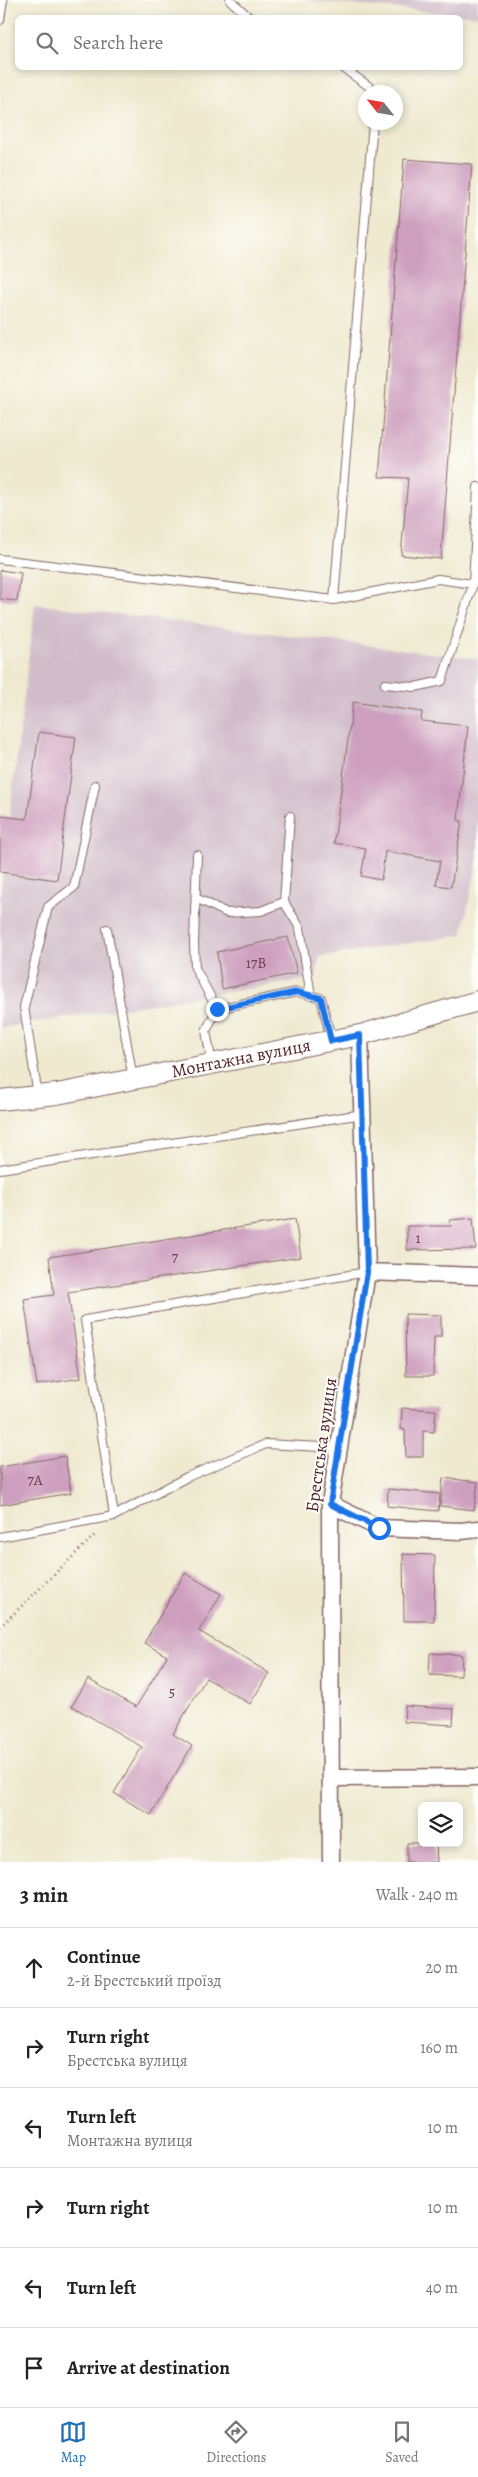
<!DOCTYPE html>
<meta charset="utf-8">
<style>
:root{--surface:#fff;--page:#f2f2f2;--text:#222;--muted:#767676;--line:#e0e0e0;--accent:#1f6fb2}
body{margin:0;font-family:Alegreya,serif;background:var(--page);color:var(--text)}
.controls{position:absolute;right:15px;bottom:15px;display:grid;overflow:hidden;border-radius:8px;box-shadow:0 2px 8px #0003}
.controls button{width:45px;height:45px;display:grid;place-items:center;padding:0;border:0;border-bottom:1px solid var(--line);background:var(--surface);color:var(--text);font:25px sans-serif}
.compass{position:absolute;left:358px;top:85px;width:45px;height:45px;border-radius:50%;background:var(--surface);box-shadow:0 2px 8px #0003;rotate:301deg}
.stop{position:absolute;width:15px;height:15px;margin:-11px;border:4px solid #1a73e8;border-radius:50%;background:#fff}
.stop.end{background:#1a73e8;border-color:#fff;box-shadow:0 1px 5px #0008}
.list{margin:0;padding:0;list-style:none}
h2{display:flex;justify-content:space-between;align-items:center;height:65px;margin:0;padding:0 20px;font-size:21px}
h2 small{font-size:16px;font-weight:400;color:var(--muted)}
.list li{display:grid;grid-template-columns:32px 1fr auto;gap:15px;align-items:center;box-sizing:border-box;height:80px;padding:0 20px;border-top:1px solid var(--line)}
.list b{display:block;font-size:19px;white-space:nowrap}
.list p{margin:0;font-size:16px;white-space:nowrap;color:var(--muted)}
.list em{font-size:16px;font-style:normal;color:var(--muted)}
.icon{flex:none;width:28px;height:28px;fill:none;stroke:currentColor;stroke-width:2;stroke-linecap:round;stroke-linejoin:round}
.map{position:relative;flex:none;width:478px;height:1862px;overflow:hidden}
.search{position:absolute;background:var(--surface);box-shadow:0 2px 8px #0003;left:15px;right:15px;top:15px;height:55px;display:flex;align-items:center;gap:12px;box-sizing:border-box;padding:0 18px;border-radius:8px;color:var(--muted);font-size:19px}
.sheet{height:545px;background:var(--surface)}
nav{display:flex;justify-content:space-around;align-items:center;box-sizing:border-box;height:70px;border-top:1px solid var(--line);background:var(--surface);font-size:14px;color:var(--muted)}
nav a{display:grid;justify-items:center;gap:2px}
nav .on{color:var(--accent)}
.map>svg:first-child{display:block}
.industrial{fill:#d1bdca}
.building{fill:#cd9ebe}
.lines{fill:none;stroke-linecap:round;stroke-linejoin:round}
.service-casing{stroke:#836664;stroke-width:10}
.minor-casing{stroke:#836664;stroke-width:19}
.tertiary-casing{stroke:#836664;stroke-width:22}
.path{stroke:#836664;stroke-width:3;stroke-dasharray:1 4;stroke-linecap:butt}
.service{stroke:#fff;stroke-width:8}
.minor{stroke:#fff;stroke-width:16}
.tertiary{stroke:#fff;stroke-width:20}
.route{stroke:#1a73e8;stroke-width:6}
.labels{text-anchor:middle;stroke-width:4;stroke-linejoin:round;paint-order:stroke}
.number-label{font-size:15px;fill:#6b3f50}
.street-label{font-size:18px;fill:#4a1f2b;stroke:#fdfcf7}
</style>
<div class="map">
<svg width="478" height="1862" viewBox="0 0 478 1862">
<rect width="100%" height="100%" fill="#fdfcf7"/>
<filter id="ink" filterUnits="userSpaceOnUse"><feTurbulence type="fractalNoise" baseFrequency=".02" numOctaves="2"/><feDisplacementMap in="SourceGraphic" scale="10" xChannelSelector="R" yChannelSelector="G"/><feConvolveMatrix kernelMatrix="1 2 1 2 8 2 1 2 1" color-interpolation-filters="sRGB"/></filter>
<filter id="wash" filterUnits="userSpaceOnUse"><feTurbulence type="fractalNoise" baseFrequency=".0096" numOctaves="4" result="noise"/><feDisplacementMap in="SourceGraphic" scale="20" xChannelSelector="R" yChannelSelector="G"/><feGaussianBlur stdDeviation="1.12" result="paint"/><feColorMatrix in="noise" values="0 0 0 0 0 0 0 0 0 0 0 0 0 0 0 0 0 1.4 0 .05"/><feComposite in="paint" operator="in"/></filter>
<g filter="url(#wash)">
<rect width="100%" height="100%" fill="#eee9cf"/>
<!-- industrial -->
<path class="industrial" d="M 302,0 L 478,0 L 478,16 Z
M 35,604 L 478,659 L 478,858 L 462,935 L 319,957 L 316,978 L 0,1028 L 0,896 Z"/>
<g id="blocks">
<!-- building -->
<path class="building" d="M 404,159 L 472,164 L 441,559 L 401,555 L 408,478 L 379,477 Z
M 0,570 L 21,573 L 17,601 L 0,599 Z
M 353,702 L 422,712 L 421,721 L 468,726 L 458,820 L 462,821 L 451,887 L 436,885 L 440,861 L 385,851 L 381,880 L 361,876 L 366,848 L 334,843 Z
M 39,732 L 76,737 L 57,880 L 0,872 L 0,816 L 27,819 Z
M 288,937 L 297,973 L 222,989 L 217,952 Z
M 473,1218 L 476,1249 L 407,1250 L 407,1226 L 451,1226 L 450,1220 Z
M 295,1219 L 301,1257 L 68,1292 L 81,1378 L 37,1385 L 24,1299 L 54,1295 L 49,1257 Z
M 405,1314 L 441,1315 L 441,1337 L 434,1337 L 433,1376 L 406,1376 Z
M 402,1408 L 436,1410 L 434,1432 L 423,1431 L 423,1457 L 406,1457 L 405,1430 L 401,1429 Z
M 65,1456 L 71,1493 L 0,1505 L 0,1467 Z
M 443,1478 L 478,1482 L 474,1510 L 440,1506 Z
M 388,1489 L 440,1494 L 438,1511 L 387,1506 Z
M 403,1554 L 435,1555 L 434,1621 L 404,1621 Z
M 185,1573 L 221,1594 L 199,1631 L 269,1673 L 250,1704 L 206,1678 L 173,1734 L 192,1746 L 151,1815 L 114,1793 L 142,1747 L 72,1706 L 88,1679 L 136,1707 L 167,1656 L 144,1643 Z
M 430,1653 L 462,1655 L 461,1676 L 429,1675 Z
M 405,1706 L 454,1709 L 453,1725 L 404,1722 Z
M 407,1843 L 436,1843 L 437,1862 L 407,1862 Z"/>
</g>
</g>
<g filter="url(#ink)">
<use href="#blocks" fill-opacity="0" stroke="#836664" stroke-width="1"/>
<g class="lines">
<defs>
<path id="service" d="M 230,0 L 250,18
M 0,20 L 3,0
M 343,68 L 370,87 L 370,92
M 0,559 L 334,600 L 438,579 L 473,584
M 334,600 L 373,122
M 385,684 L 415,687 L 442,681 L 473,584 L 478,487
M 290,816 L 284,902 L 300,928 L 311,996
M 197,855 L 194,943 L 195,968 L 217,1009
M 196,898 L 227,913 L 261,911 L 284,902
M 107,929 L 133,1079
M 212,1064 L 206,1031 L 217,1009 L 297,992 L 321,998 L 331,1039
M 38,1096 L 24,1007 L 48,907 L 74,887 L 95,785
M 0,1169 L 363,1114
M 114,1516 L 187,1477 L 266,1444 L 340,1448
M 0,1537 L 114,1516 L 85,1320 L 367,1272"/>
<path id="minor" d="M 367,1272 L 478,1276
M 330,1504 L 379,1528 L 461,1531 L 478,1529
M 331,1778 L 478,1777
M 331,1862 L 330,1504 L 367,1272 L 360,1035"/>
<path id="tertiary" d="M 0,1100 L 57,1094 L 360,1035 L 478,1001"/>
</defs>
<!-- service casing -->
<use href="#service" class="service-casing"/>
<!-- minor casing -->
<use href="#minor" class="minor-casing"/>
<!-- tertiary casing -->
<use href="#tertiary" class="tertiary-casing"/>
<!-- path -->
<path class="path" d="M 0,1627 L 96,1534"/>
<!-- service -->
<use href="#service" class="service"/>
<!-- minor -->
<use href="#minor" class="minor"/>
<!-- tertiary -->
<use href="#tertiary" class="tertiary"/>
</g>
</g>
<g class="lines" filter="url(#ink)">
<!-- route -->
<path class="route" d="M 217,1009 L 297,992 L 321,998 L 331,1041 L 360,1035 L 367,1272 L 330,1504 L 379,1528"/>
</g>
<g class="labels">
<!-- number labels -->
<g class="number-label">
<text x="256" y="968">17В</text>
<text x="418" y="1243">1</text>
<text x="175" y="1262">7</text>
<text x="35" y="1485">7А</text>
<text x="172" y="1697">5</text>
</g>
<!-- street labels -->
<g class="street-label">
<text transform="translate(241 1058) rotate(-11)" y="6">Монтажна вулиця</text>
<text transform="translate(321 1445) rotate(-82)" y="6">Брестська вулиця</text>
</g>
</g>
</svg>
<div class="controls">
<button><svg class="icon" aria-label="layers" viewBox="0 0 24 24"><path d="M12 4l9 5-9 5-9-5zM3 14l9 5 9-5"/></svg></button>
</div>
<svg class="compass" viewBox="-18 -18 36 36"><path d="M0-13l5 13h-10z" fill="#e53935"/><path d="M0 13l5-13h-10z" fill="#767676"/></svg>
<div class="stop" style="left:379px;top:1528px"></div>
<div class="stop end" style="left:217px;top:1009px"></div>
<div class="search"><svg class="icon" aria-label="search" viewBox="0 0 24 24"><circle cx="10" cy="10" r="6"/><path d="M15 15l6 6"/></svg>Search here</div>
</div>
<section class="sheet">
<h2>3 min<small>Walk · 240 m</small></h2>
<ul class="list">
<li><svg class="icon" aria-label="ahead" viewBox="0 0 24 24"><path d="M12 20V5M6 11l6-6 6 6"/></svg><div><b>Continue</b><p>2-й Брестський проїзд</p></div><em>20 m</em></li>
<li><svg class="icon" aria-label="right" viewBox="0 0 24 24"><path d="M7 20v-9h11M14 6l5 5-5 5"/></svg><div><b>Turn right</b><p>Брестська вулиця</p></div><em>160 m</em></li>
<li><svg class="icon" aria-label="left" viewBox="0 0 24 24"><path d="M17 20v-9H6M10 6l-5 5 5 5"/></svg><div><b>Turn left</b><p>Монтажна вулиця</p></div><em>10 m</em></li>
<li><svg class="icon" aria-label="right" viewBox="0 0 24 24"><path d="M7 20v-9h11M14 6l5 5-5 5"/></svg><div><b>Turn right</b></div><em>10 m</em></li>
<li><svg class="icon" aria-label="left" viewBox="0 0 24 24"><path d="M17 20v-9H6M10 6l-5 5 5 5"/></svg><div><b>Turn left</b></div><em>40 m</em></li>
<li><svg class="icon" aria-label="arrive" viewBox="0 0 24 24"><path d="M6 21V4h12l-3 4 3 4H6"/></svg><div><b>Arrive at destination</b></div></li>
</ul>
</section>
<nav>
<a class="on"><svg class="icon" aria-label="map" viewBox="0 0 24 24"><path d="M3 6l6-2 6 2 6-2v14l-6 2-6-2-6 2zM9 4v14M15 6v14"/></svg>Map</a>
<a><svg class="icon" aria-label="directions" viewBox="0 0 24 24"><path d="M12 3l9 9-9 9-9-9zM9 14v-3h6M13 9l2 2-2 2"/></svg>Directions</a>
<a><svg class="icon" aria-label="saved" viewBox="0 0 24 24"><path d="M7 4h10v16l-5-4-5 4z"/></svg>Saved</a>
</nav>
